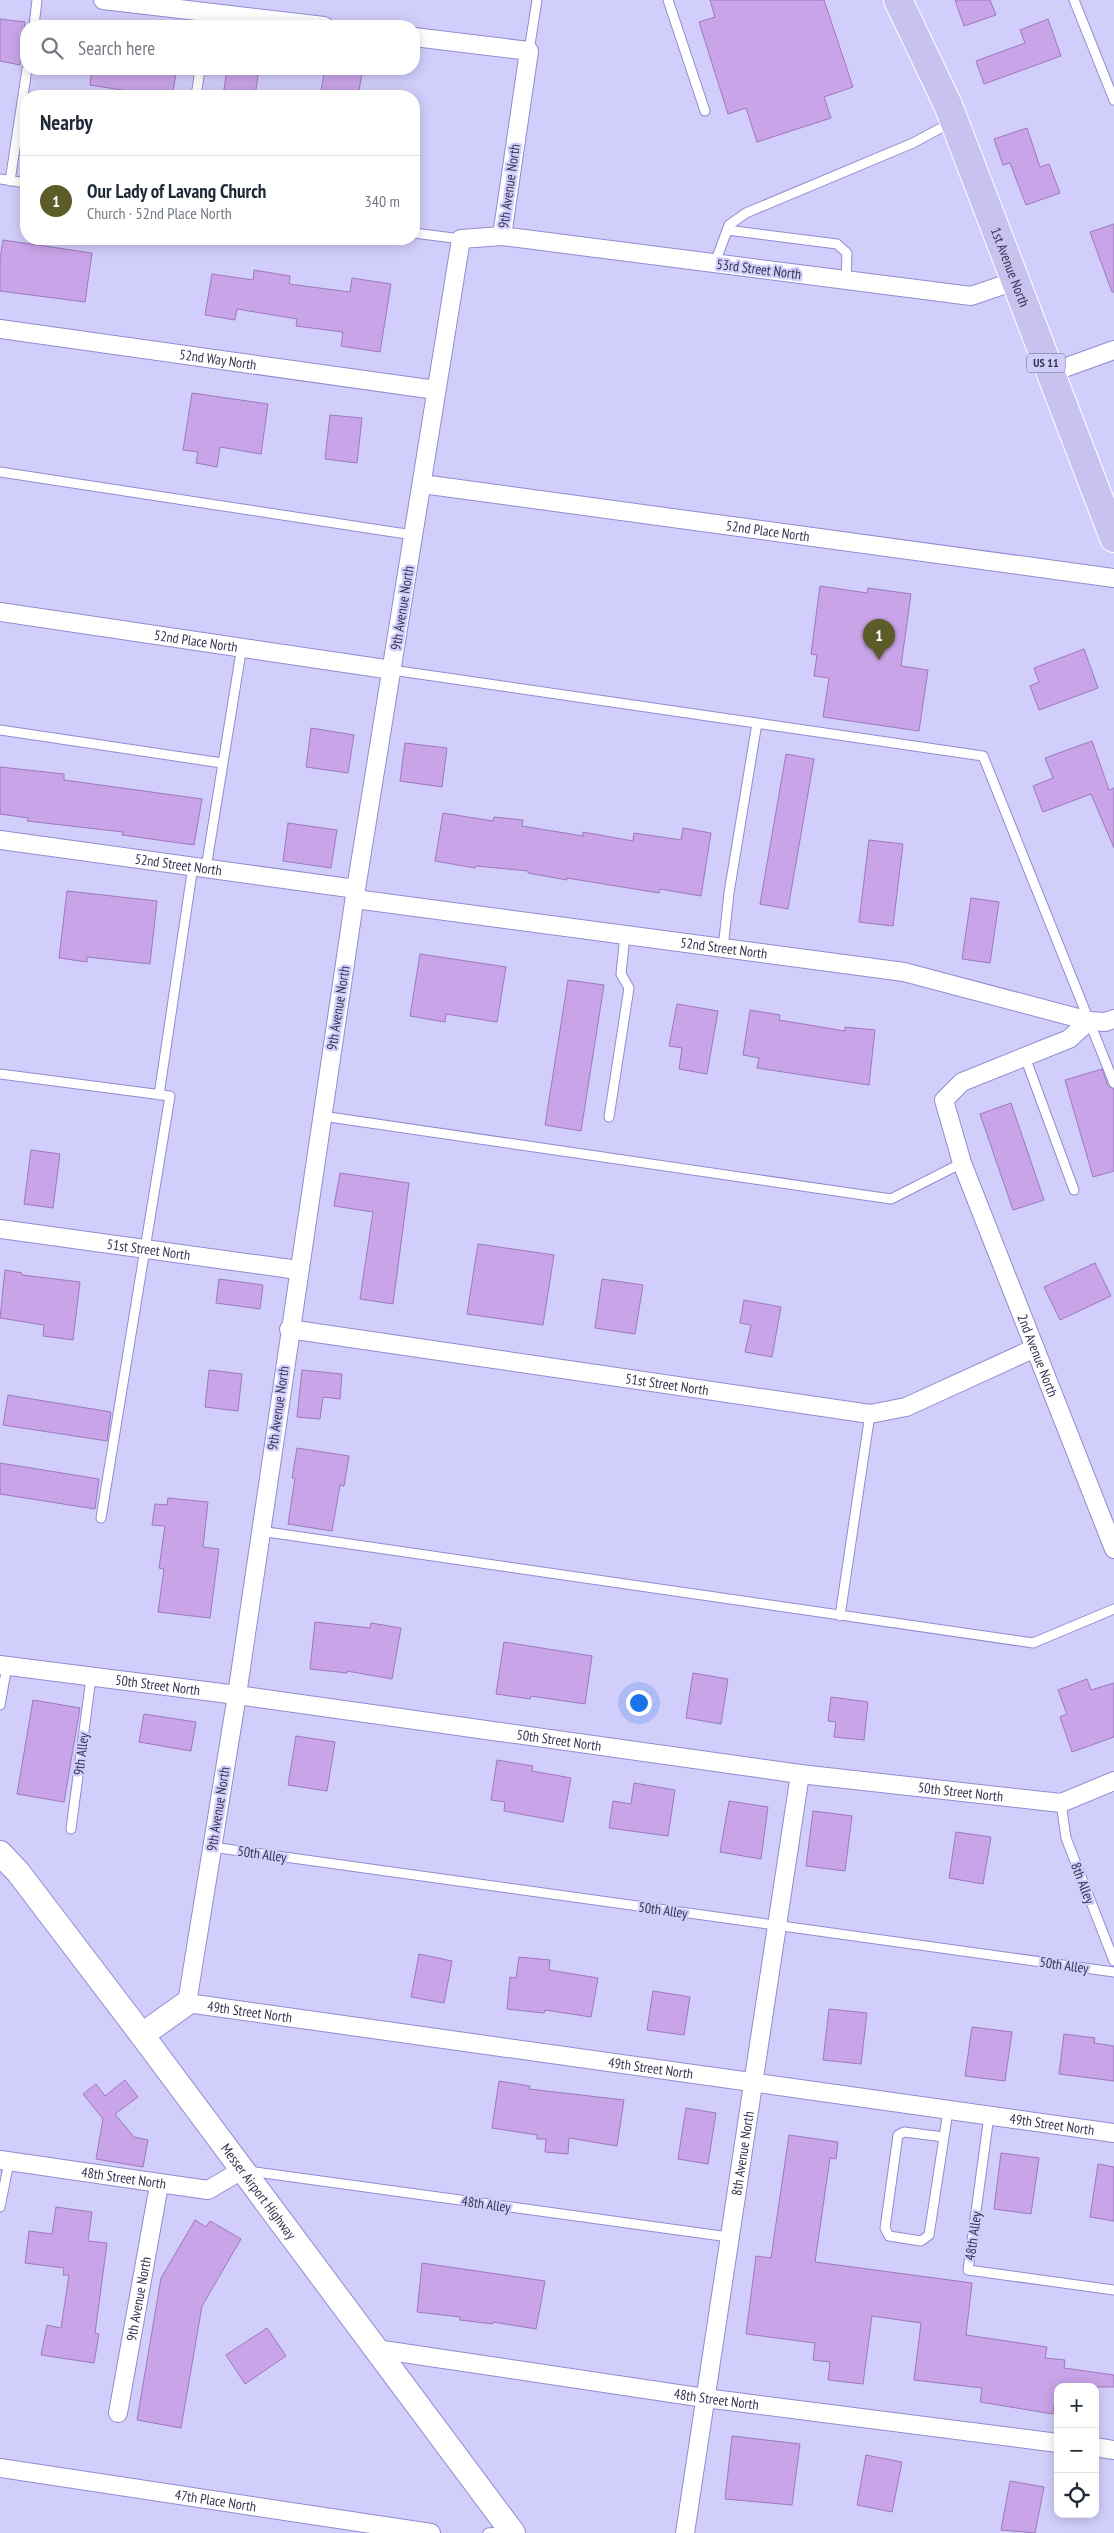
<!DOCTYPE html>
<meta charset="utf-8">
<style>
:root{--surface:#fff;--page:#f2f2f3;--text:#1f2937;--muted:#747a83;--line:#e0e1e3;--accent:#5c5c29}
body{margin:0;font-family:"PT Sans Narrow",sans-serif;background:var(--page);color:var(--text)}
.controls{position:absolute;right:15px;bottom:15px;display:grid;overflow:hidden;border-radius:10px;box-shadow:0 2px 12px #0003}
.controls button{width:45px;height:45px;display:grid;place-items:center;padding:0;border:0;border-bottom:1px solid var(--line);background:var(--surface);color:var(--text);font:25px sans-serif}
.you{position:absolute;left:638px;top:1702px;width:18px;height:18px;margin:-12px;border:4px solid #fff;border-radius:50%;background:#1a73e8;box-shadow:0 0 0 8px #1a73e833}
.badge{display:grid;place-items:center;width:32px;height:32px;border-radius:50%;background:var(--accent);color:#fff;font-size:16px;font-weight:700}
.pin{position:absolute;translate:-50% -41px;filter:drop-shadow(0 1px 2px #0008)}
.pin::after{content:'';position:absolute;top:26px;width:18px;height:15px;background:inherit;clip-path:polygon(0 0,100% 0,50% 100%)}
.list{margin:0;padding:0;list-style:none}
h2{display:flex;justify-content:space-between;align-items:center;height:65px;margin:0;padding:0 20px;font-size:21px}
h2 small{font-size:16px;font-weight:400;color:var(--muted)}
.list li{display:grid;grid-template-columns:32px 1fr auto;gap:15px;align-items:center;box-sizing:border-box;height:90px;padding:0 20px;border-top:1px solid var(--line)}
.list b{display:block;font-size:19px;white-space:nowrap}
.list p{margin:0;font-size:16px;white-space:nowrap;color:var(--muted)}
.list em{font-size:16px;font-style:normal;color:var(--muted)}
.icon{flex:none;width:28px;height:28px;fill:none;stroke:currentColor;stroke-width:2;stroke-linecap:round;stroke-linejoin:round}
.map{position:relative;flex:none;width:1114px;height:2533px;overflow:hidden}
.search{position:absolute;background:var(--surface);box-shadow:0 2px 12px #0003;left:20px;top:20px;width:400px;height:55px;display:flex;align-items:center;gap:12px;box-sizing:border-box;padding:0 18px;border-radius:20px;color:var(--muted);font-size:19px}
.panel{position:absolute;background:var(--surface);box-shadow:0 2px 12px #0003;left:20px;top:90px;width:400px;height:155px;border-radius:20px}
.map>svg:first-child{display:block}
.building{fill:#c9a4e9;stroke:#9d79bb}
.lines{fill:none;stroke-linecap:round;stroke-linejoin:round}
.lane-casing{stroke:#938bd2;stroke-width:11}
.street-casing{stroke:#938bd2;stroke-width:20}
.secondary-casing{stroke:#938bd2;stroke-width:26}
.primary-casing{stroke:#fff;stroke-width:30}
.lane{stroke:#fff;stroke-width:9}
.street{stroke:#fff;stroke-width:18}
.secondary{stroke:#fff;stroke-width:24}
.primary{stroke:#c8c2ef;stroke-width:28}
.labels{text-anchor:middle;stroke-width:4.5;stroke-linejoin:round;paint-order:stroke}
.shield{fill:#d1cefb;stroke:#646183;stroke-width:1}
.shield-label{font-size:12px;font-weight:bold;fill:#363250}
.street-label{font-size:14px;fill:#363250;stroke:#d1cefb}
</style>
<div class="map">
<svg width="1114" height="2533" viewBox="0 0 1114 2533">
<rect width="100%" height="100%" fill="#d1cefb"/>
<!-- building -->
<path class="building" d="M 710,0 L 824,0 L 853,87 L 824,97 L 831,118 L 757,142 L 746,108 L 728,114 L 699,22 L 715,17 Z
M 955,0 L 990,0 L 996,15 L 964,26 Z
M 0,19 L 25,22 L 20,65 L 0,61 Z
M 1048,19 L 1061,56 L 984,84 L 976,61 L 1025,43 L 1020,30 Z
M 92,69 L 177,69 L 172,96 L 140,96 L 141,93 L 90,85 Z
M 227,69 L 259,69 L 255,96 L 223,96 Z
M 325,69 L 362,74 L 358,96 L 320,96 Z
M 1027,128 L 1040,167 L 1049,164 L 1060,193 L 1026,205 L 1010,163 L 1003,165 L 994,139 Z
M 1114,224 L 1114,292 L 1112,292 L 1090,232 Z
M 3,240 L 92,253 L 85,302 L 0,291 L 0,259 Z
M 254,270 L 290,276 L 289,284 L 350,292 L 352,278 L 391,284 L 380,352 L 341,346 L 343,332 L 296,326 L 297,319 L 237,309 L 235,320 L 205,315 L 212,274 L 253,280 Z
M 192,393 L 268,404 L 261,454 L 220,447 L 217,467 L 196,463 L 198,452 L 183,450 Z
M 330,415 L 362,418 L 357,463 L 325,459 Z
M 820,586 L 867,593 L 868,588 L 911,594 L 901,666 L 928,670 L 919,731 L 823,717 L 829,678 L 814,676 L 817,655 L 811,654 Z
M 1084,649 L 1098,688 L 1039,710 L 1030,686 L 1039,682 L 1034,668 Z
M 311,728 L 354,735 L 348,773 L 306,767 Z
M 1092,741 L 1109,790 L 1114,788 L 1114,848 L 1091,794 L 1043,812 L 1033,786 L 1053,778 L 1045,758 Z
M 405,743 L 447,748 L 442,787 L 400,781 Z
M 786,754 L 814,759 L 788,909 L 760,904 Z
M 0,767 L 64,774 L 64,780 L 202,799 L 194,845 L 122,835 L 123,832 L 27,821 L 28,818 L 0,814 Z
M 443,813 L 493,821 L 494,817 L 523,820 L 522,826 L 583,836 L 583,832 L 633,841 L 634,833 L 681,840 L 683,828 L 711,833 L 701,896 L 660,889 L 659,893 L 567,878 L 567,880 L 528,873 L 528,871 L 476,866 L 475,868 L 435,861 Z
M 288,823 L 337,830 L 331,868 L 283,861 Z
M 869,840 L 903,844 L 893,926 L 859,922 Z
M 67,891 L 157,901 L 150,964 L 87,957 L 87,962 L 59,958 Z
M 971,898 L 999,902 L 990,963 L 962,959 Z
M 420,954 L 506,967 L 497,1022 L 446,1014 L 445,1022 L 410,1016 Z
M 568,980 L 604,985 L 581,1131 L 545,1125 Z
M 677,1004 L 718,1011 L 707,1074 L 679,1069 L 682,1048 L 669,1046 Z
M 750,1010 L 780,1015 L 779,1020 L 845,1031 L 845,1027 L 875,1030 L 869,1085 L 757,1068 L 759,1058 L 743,1055 Z
M 1102,1069 L 1108,1086 L 1114,1089 L 1114,1171 L 1093,1177 L 1065,1080 Z
M 1011,1103 L 1044,1200 L 1013,1210 L 980,1114 Z
M 31,1150 L 60,1154 L 53,1208 L 24,1204 Z
M 340,1173 L 409,1183 L 393,1304 L 360,1299 L 373,1212 L 334,1206 Z
M 478,1244 L 554,1255 L 543,1325 L 467,1314 Z
M 1095,1263 L 1111,1296 L 1060,1320 L 1044,1287 Z
M 5,1270 L 22,1273 L 22,1275 L 80,1282 L 73,1340 L 43,1336 L 44,1325 L 0,1318 Z
M 219,1279 L 263,1285 L 260,1309 L 216,1303 Z
M 602,1279 L 643,1285 L 635,1334 L 595,1328 Z
M 744,1300 L 781,1307 L 772,1357 L 745,1352 L 751,1325 L 740,1323 Z
M 209,1370 L 242,1374 L 238,1411 L 205,1407 Z
M 302,1370 L 342,1374 L 340,1399 L 323,1397 L 320,1419 L 297,1417 Z
M 8,1395 L 111,1412 L 107,1441 L 3,1425 Z
M 297,1448 L 349,1456 L 344,1486 L 340,1485 L 332,1531 L 288,1524 L 295,1478 L 292,1478 Z
M 0,1463 L 99,1479 L 95,1509 L 0,1494 Z
M 168,1498 L 208,1502 L 203,1547 L 219,1549 L 210,1618 L 158,1612 L 164,1569 L 159,1568 L 165,1526 L 152,1525 L 155,1504 L 167,1505 Z
M 315,1622 L 370,1628 L 371,1623 L 401,1628 L 392,1679 L 347,1671 L 347,1673 L 310,1669 Z
M 504,1642 L 592,1656 L 585,1704 L 531,1696 L 530,1699 L 496,1694 Z
M 693,1673 L 728,1679 L 721,1724 L 686,1718 Z
M 1087,1679 L 1091,1690 L 1114,1683 L 1114,1737 L 1072,1752 L 1060,1717 L 1067,1714 L 1058,1690 Z
M 831,1697 L 868,1702 L 864,1740 L 834,1737 L 836,1722 L 828,1721 Z
M 33,1700 L 80,1708 L 64,1802 L 17,1794 Z
M 144,1714 L 196,1722 L 191,1751 L 139,1742 Z
M 296,1736 L 335,1742 L 327,1791 L 288,1785 Z
M 497,1760 L 533,1766 L 532,1771 L 571,1778 L 563,1822 L 504,1811 L 505,1802 L 491,1800 Z
M 634,1783 L 675,1790 L 668,1836 L 609,1828 L 613,1801 L 631,1804 Z
M 729,1801 L 768,1807 L 761,1859 L 720,1852 Z
M 813,1811 L 852,1816 L 845,1871 L 806,1866 Z
M 956,1832 L 991,1837 L 983,1884 L 949,1878 Z
M 419,1954 L 452,1961 L 444,2003 L 411,1997 Z
M 519,1957 L 550,1960 L 549,1970 L 598,1978 L 591,2017 L 545,2010 L 544,2013 L 507,2009 L 510,1977 L 516,1978 Z
M 653,1991 L 690,1997 L 684,2035 L 647,2030 Z
M 829,2009 L 867,2013 L 861,2064 L 823,2060 Z
M 972,2027 L 1012,2032 L 1005,2081 L 965,2076 Z
M 1064,2034 L 1095,2038 L 1094,2043 L 1114,2046 L 1114,2081 L 1059,2074 Z
M 125,2080 L 138,2097 L 115,2114 L 134,2137 L 148,2140 L 143,2167 L 96,2159 L 103,2119 L 83,2094 L 96,2084 L 105,2096 Z
M 499,2081 L 530,2086 L 529,2089 L 624,2100 L 617,2146 L 569,2138 L 568,2154 L 545,2152 L 546,2139 L 537,2139 L 537,2135 L 492,2128 Z
M 686,2108 L 716,2113 L 708,2164 L 678,2159 Z
M 789,2135 L 838,2142 L 836,2159 L 830,2158 L 815,2262 L 972,2283 L 966,2335 L 1047,2347 L 1045,2358 L 1065,2360 L 1064,2368 L 1114,2375 L 1114,2387 L 1058,2387 L 1058,2405 L 1054,2405 L 1053,2414 L 980,2402 L 982,2388 L 914,2380 L 921,2323 L 872,2316 L 863,2384 L 828,2380 L 830,2362 L 813,2360 L 815,2343 L 746,2334 L 756,2256 L 771,2258 Z
M 1001,2153 L 1039,2158 L 1031,2214 L 994,2209 Z
M 1098,2164 L 1114,2167 L 1114,2221 L 1090,2217 Z
M 56,2207 L 92,2212 L 88,2241 L 107,2243 L 95,2333 L 99,2334 L 94,2363 L 41,2355 L 47,2325 L 61,2328 L 69,2275 L 63,2275 L 64,2268 L 25,2263 L 29,2231 L 52,2234 Z
M 195,2220 L 206,2227 L 210,2221 L 241,2239 L 202,2306 L 181,2428 L 137,2420 L 161,2278 Z
M 422,2263 L 545,2281 L 536,2329 L 493,2322 L 493,2324 L 460,2320 L 460,2317 L 417,2312 Z
M 267,2328 L 286,2356 L 245,2384 L 226,2355 Z
M 732,2436 L 800,2444 L 792,2505 L 725,2499 Z
M 866,2455 L 902,2462 L 892,2512 L 857,2505 Z
M 1010,2481 L 1044,2487 L 1035,2533 L 1001,2530 Z"/>
<g class="lines">
<defs>
<path id="lane" d="M 668,0 L 705,111
M 1074,0 L 1114,100
M 34,26 L 37,0
M 206,26 L 208,12
M 529,51 L 537,0
M 196,96 L 200,69
M 0,179 L 26,183
M 10,181 L 27,69
M 727,230 L 837,244 L 847,253 L 846,280
M 414,233 L 461,239
M 715,263 L 729,225 L 746,213 L 913,143 L 952,122
M 0,472 L 413,535
M 392,670 L 983,756 L 1114,1083
M 0,730 L 222,763
M 206,868 L 242,646
M 723,948 L 729,893 L 757,723
M 1025,1057 L 1074,1190
M 0,1074 L 170,1096 L 101,1518
M 159,1095 L 193,866
M 322,1116 L 891,1199 L 962,1163
M 609,1117 L 629,988 L 621,974 L 625,935
M 260,1531 L 1033,1643 L 1114,1609
M 840,1616 L 870,1414
M 0,1705 L 7,1666
M 1061,1803 L 1066,1838 L 1114,1961
M 71,1829 L 91,1678
M 212,1847 L 1114,1972
M 989,2116 L 968,2270 L 1114,2290
M 944,2137 L 904,2132 L 898,2135 L 885,2228 L 889,2236 L 921,2241 L 929,2235 L 948,2111
M 249,2171 L 729,2237
M 0,2207 L 9,2162
M 488,2533 L 509,2531"/>
<g id="street">
<path d="M 103,0 L 324,26"/>
<path d="M 414,37 L 529,51 L 502,236"/>
<path id="s1" d="M 1015,281 L 971,296 L 502,236 L 461,239 L 356,889 L 237,1695 L 187,2003 L 1114,2133"/>
<path id="s2" d="M 0,329 L 436,390"/>
<path d="M 1050,373 L 1114,350"/>
<path id="s3" d="M 422,484 L 1114,578"/>
<path id="s4" d="M 0,612 L 392,670"/>
<path id="s5" d="M 0,840 L 356,889"/>
<path id="s6" d="M 355,899 L 904,972 L 1089,1021 L 1105,1022 L 1114,1019"/>
<path id="s7" d="M 1089,1021 L 1069,1039 L 962,1082 L 944,1100 L 962,1163 L 1114,1549"/>
<path id="s8" d="M 0,1229 L 298,1270"/>
<path id="s9" d="M 289,1329 L 870,1414 L 906,1407 L 1035,1348"/>
<path id="s10" d="M 0,1665 L 237,1695 L 800,1774 L 1061,1803 L 1114,1781"/>
<path id="s11" d="M 0,2160 L 208,2190 L 242,2170"/>
<path id="s12" d="M 376,2349 L 705,2398 L 1058,2443"/>
<path id="s13" d="M 118,2413 L 159,2185"/>
<path d="M 1095,2447 L 1114,2450"/>
<path id="s14" d="M 0,2468 L 431,2533"/>
<path id="s15" d="M 685,2533 L 800,1774"/>
</g>
<g id="secondary">
<path id="s16" d="M 0,1853 L 18,1872 L 142,2035 L 513,2533"/>
<path d="M 142,2035 L 187,2003"/>
</g>
<g id="primary">
<path id="s17" d="M 898,0 L 948,105 L 1114,538"/>
</g>
</defs>
<!-- lane casing -->
<use href="#lane" class="lane-casing"/>
<!-- street casing -->
<use href="#street" class="street-casing"/>
<!-- secondary casing -->
<use href="#secondary" class="secondary-casing"/>
<!-- primary casing -->
<use href="#primary" class="primary-casing"/>
<!-- lane -->
<use href="#lane" class="lane"/>
<!-- street -->
<use href="#street" class="street"/>
<!-- secondary -->
<use href="#secondary" class="secondary"/>
<!-- primary -->
<use href="#primary" class="primary"/>
</g>
<g class="labels">
<!-- shield labels -->
<rect class="shield" x="1027" y="353.5" width="38" height="19" rx="4"/>
<g class="shield-label">
<text x="1046" y="367">US 11</text>
</g>
<!-- street labels -->
<g class="street-label">
<text transform="translate(509 186) rotate(-82)" y="5">9th Avenue North</text>
<text dy="5" stroke="none"><textPath href="#s17" startOffset="290">1st Avenue North</textPath></text>
<text transform="translate(759 269) rotate(7)" y="5">53rd Street North</text>
<text dy="5" stroke="none"><textPath href="#s2" startOffset="220">52nd Way North</textPath></text>
<text dy="5" stroke="none"><textPath href="#s3" startOffset="349">52nd Place North</textPath></text>
<text transform="translate(402 608) rotate(-81)" y="5">9th Avenue North</text>
<text dy="5" stroke="none"><textPath href="#s4" startOffset="198">52nd Place North</textPath></text>
<text dy="5" stroke="none"><textPath href="#s5" startOffset="180">52nd Street North</textPath></text>
<text dy="5" stroke="none"><textPath href="#s6" startOffset="372">52nd Street North</textPath></text>
<text transform="translate(338 1008) rotate(-81)" y="5">9th Avenue North</text>
<text dy="5" stroke="none"><textPath href="#s8" startOffset="150">51st Street North</textPath></text>
<text dy="5" stroke="none"><textPath href="#s7" startOffset="440">2nd Avenue North</textPath></text>
<text dy="5" stroke="none"><textPath href="#s9" startOffset="382">51st Street North</textPath></text>
<text transform="translate(278 1408) rotate(-82)" y="5">9th Avenue North</text>
<text dy="5" stroke="none"><textPath href="#s10" startOffset="159">50th Street North</textPath></text>
<text dy="5" stroke="none"><textPath href="#s10" startOffset="564">50th Street North</textPath></text>
<text transform="translate(81 1754) rotate(-83)" y="5">9th Alley</text>
<text dy="5" stroke="none"><textPath href="#s10" startOffset="969">50th Street North</textPath></text>
<text transform="translate(218 1809) rotate(-81)" y="5">9th Avenue North</text>
<text transform="translate(262 1854) rotate(8)" y="5">50th Alley</text>
<text transform="translate(1083 1883) rotate(69)" y="5">8th Alley</text>
<text transform="translate(663 1910) rotate(8)" y="5">50th Alley</text>
<text transform="translate(1064 1965) rotate(8)" y="5">50th Alley</text>
<text dy="5" stroke="none"><textPath href="#s1" startOffset="2409">49th Street North</textPath></text>
<text dy="5" stroke="none"><textPath href="#s1" startOffset="2814">49th Street North</textPath></text>
<text dy="5" stroke="none"><textPath href="#s1" startOffset="3219">49th Street North</textPath></text>
<text dy="5" stroke="none"><textPath href="#s15" startOffset="384">8th Avenue North</textPath></text>
<text dy="5" stroke="none"><textPath href="#s11" startOffset="125">48th Street North</textPath></text>
<text dy="5" stroke="none"><textPath href="#s16" startOffset="426">Messer Airport Highway</textPath></text>
<text transform="translate(486 2204) rotate(8)" y="5">48th Alley</text>
<text transform="translate(973 2236) rotate(-82)" y="5">48th Alley</text>
<text dy="5" stroke="none"><textPath href="#s13" startOffset="116">9th Avenue North</textPath></text>
<text dy="5" stroke="none"><textPath href="#s12" startOffset="344">48th Street North</textPath></text>
<text dy="5" stroke="none"><textPath href="#s14" startOffset="218">47th Place North</textPath></text>
</g>
</g>
</svg>
<div class="controls">
<button>+</button>
<button>−</button>
<button><svg class="icon" aria-label="locate" viewBox="0 0 24 24"><circle cx="12" cy="12" r="6"/><path d="M12 2v4M12 18v4M2 12h4M18 12h4"/></svg></button>
</div>
<div class="you"></div>
<div class="pin badge" style="left:879px;top:660px">1</div>
<div class="search"><svg class="icon" aria-label="search" viewBox="0 0 24 24"><circle cx="10" cy="10" r="6"/><path d="M15 15l6 6"/></svg>Search here</div>
<section class="panel">
<h2>Nearby<small></small></h2>
<ul class="list">
<li><span class="badge">1</span><div><b>Our Lady of Lavang Church</b><p>Church · 52nd Place North</p></div><em>340 m</em></li>
</ul>
</section>
</div>
